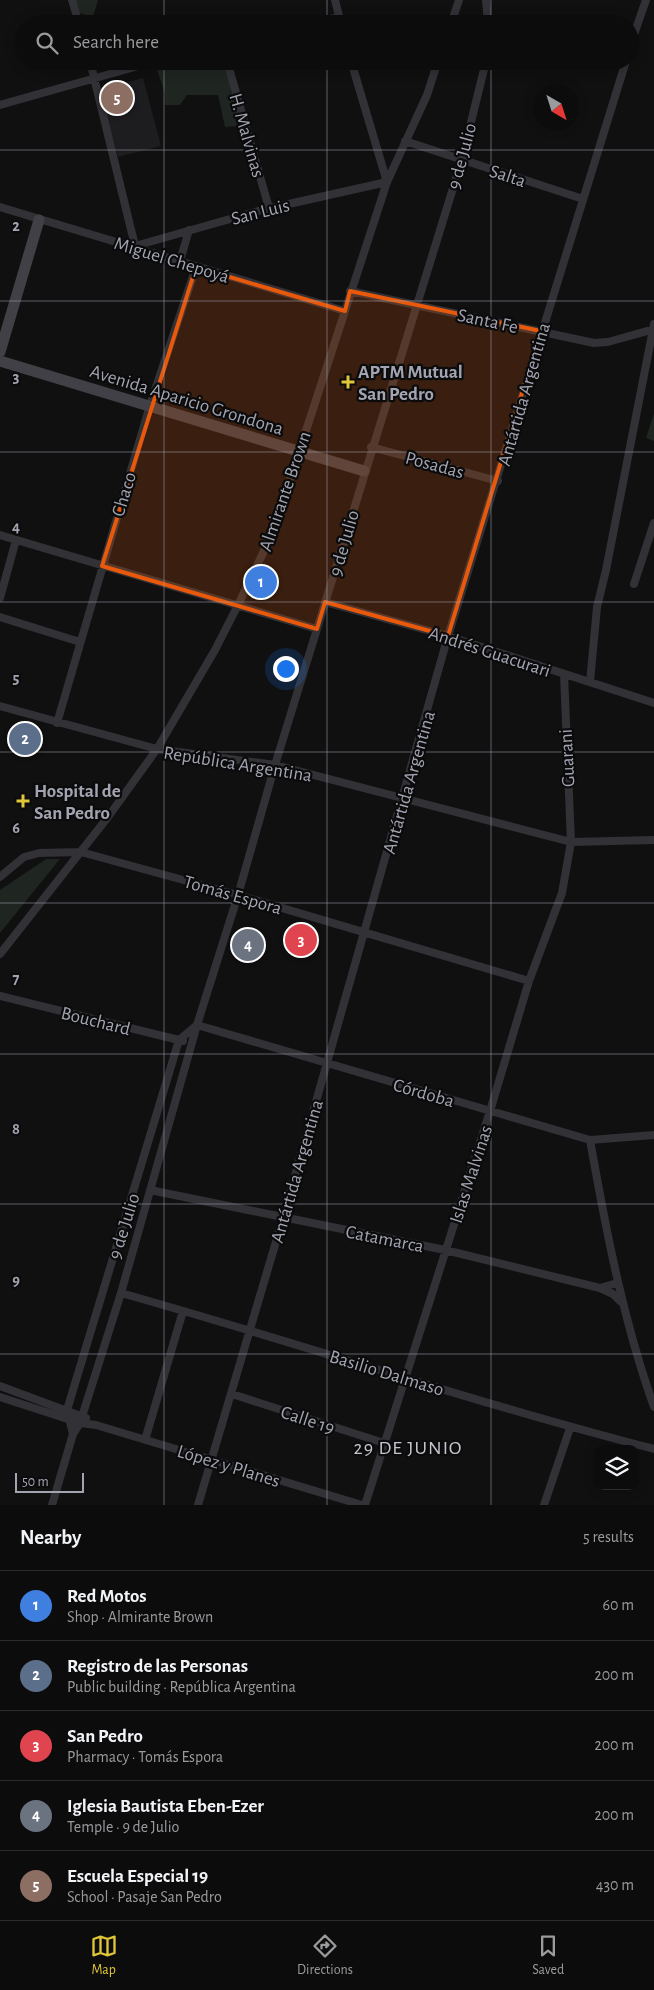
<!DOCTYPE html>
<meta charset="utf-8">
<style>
:root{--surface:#0c0c0d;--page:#1a1a1b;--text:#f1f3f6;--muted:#9a9b9d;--line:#2c2c2e;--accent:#e1c639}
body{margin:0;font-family:"Alegreya Sans",sans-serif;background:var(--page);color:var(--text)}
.controls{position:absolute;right:15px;bottom:15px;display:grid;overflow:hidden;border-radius:10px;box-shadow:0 2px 12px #0003}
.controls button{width:45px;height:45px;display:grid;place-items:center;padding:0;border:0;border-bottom:1px solid var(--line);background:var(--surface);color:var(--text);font:25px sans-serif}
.compass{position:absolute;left:534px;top:85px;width:45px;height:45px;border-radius:50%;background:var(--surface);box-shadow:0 2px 12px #0003;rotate:141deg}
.scale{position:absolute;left:15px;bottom:12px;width:69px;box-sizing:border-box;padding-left:5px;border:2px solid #a2a4b1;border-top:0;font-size:14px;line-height:18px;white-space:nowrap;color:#a2a4b1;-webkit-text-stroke:4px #0b0b0c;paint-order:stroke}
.you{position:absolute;left:285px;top:668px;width:18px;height:18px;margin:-12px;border:4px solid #fff;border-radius:50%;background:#1a73e8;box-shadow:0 0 0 8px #1a73e833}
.badge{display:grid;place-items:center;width:32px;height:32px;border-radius:50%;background:var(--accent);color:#fff;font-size:16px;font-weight:700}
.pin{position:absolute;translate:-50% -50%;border:2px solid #fff;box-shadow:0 1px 5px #0006}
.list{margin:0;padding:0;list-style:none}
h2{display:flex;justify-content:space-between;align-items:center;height:65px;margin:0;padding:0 20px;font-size:21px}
h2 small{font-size:16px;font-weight:400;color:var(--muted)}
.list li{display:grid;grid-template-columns:32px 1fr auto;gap:15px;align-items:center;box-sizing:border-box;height:70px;padding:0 20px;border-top:1px solid var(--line)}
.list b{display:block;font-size:19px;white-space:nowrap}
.list p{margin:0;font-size:16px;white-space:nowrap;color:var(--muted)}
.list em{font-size:16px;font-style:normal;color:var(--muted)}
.icon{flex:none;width:28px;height:28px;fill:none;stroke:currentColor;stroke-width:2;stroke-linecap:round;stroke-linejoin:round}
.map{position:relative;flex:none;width:654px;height:1505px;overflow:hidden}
.search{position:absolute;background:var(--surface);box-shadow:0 2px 12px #0003;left:15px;right:15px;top:15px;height:55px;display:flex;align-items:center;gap:12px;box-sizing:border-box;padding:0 18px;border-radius:28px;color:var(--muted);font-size:19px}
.sheet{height:415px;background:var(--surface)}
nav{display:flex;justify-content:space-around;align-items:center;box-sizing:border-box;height:70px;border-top:1px solid var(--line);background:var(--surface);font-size:14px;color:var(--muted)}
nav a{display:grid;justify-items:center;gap:2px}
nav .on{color:var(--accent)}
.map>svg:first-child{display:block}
.built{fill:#1d1c1e}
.green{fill:#1f2520}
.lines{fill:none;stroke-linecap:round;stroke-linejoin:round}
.minor{stroke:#313136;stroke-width:8}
.secondary{stroke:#404046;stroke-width:11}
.marked{fill:#e8590c;fill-opacity:0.2;stroke:#e8590c;stroke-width:4;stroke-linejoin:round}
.grid{fill:none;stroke:#a2a4b1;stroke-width:1;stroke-opacity:0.55}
.poi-dot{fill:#e1c639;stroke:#0b0b0c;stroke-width:2}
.labels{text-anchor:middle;stroke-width:4.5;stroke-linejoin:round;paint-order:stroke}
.street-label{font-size:19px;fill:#a2a4b1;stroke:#0b0b0c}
.poi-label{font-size:19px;font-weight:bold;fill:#a2a4b1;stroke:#0b0b0c;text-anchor:start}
.neighbourhood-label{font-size:20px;letter-spacing:1px;fill:#c3c4cd;stroke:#0b0b0c}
.grid-label{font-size:16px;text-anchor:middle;font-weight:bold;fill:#a2a4b1;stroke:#0b0b0c;stroke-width:4.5;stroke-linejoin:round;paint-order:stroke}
</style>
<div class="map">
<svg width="654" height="1505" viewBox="0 0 654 1505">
<rect width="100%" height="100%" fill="#101011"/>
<!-- built -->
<path class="built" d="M 143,78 L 161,146 L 118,157 L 100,90 Z"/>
<!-- green -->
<path class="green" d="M 74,0 L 98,0 L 93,17 L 76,12 Z
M 170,61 L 222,61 L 231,75 L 241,117 L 236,126 L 225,127 L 218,95 L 187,95 L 180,105 L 165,105 L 165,93 L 157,70 Z
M 654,413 L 654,441 L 646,438 Z
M 46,859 L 60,859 L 0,933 L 0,890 Z"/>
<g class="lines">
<!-- minor -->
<path class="minor" d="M 72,0 L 79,24
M 335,0 L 341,24
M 486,0 L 488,24
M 310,24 L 339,17
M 451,24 L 459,0
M 630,46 L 646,0
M 90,61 L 135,246
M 227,61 L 269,208
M 0,105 L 156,61
M 405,141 L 583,199
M 0,207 L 345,311
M 135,246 L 262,210 L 387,182 L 351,61
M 180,261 L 189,230
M 350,291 L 594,343 L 608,342 L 654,329
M 371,447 L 498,481
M 0,535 L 317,629
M 634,584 L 654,523
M 0,598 L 16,540
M 325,602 L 448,636 L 654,703
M 0,617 L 80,642
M 590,682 L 597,607 L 606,570 L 654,324
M 0,706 L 157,749 L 275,765 L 571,842 L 654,840
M 57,723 L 150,405 L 196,267
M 0,877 L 24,857 L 39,853 L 81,852 L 238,895 L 529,981
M 0,954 L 108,817 L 157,749 L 215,650 L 238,605 L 273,532 L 387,182 L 427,95 L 438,61
M 0,996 L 183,1041
M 197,1025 L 590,1140 L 654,1135
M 590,1140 C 606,1230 623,1320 654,1407
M 150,1190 L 445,1250 L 600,1288 L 617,1283
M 600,1288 L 613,1294 L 621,1302
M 121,1293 C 299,1343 475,1403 654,1449
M 0,1386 L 86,1418
M 232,1394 L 384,1443
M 0,1397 L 80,1423 L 96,1425 L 362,1505
M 73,1434 L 67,1410 L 179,1040 L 197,1025
M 145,1440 L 183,1311
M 52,1505 L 73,1434 L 80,1423 L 121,1293 L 197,1025 L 238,895 L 275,765 L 462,159 L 486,61
M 198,1505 L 283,1218 L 448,636 L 626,61
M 365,1505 L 490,1111 L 529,981 L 562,893 L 571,842 L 564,674
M 544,1505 L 570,1428"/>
<!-- secondary -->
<path class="secondary" d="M 0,352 L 39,220
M 0,361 L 364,471"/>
</g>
<!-- marked area -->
<path class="marked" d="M 196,267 L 345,311 L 350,291 L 541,331 L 448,636 L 325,602 L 317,629 L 102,566 Z"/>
<!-- grid -->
<path class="grid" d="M 164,0 L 164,24M 327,0 L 327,24M 491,0 L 491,24M 164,61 L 164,1505M 327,61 L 327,1505M 491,61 L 491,1505M 0,150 L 654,150M 0,301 L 654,301M 0,452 L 654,452M 0,602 L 654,602M 0,752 L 654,752M 0,903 L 654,903M 0,1054 L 654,1054M 0,1204 L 654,1204M 0,1354 L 654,1354"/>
<!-- markers -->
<g class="poi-dot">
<path d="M345.5 374.5h5v5h5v5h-5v5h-5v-5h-5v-5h5z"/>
<path d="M20.5 793.5h5v5h5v5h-5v5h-5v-5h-5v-5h5z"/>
</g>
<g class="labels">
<!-- street labels -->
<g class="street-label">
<text transform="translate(248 135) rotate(74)" y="7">H. Malvinas</text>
<text transform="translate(461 156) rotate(-75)" y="7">9 de Julio</text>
<text transform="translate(508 175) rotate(18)" y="7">Salta</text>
<text transform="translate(260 211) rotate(-14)" y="7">San Luis</text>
<text transform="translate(172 259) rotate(17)" y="7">Miguel Chepoyá</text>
<text transform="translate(488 320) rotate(12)" y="7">Santa Fe</text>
<text transform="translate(523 394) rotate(-74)" y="7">Antártida Argentina</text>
<text transform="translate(187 399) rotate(17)" y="7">Avenida Aparicio Grondona</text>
<text transform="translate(435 464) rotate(15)" y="7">Posadas</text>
<text transform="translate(284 491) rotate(-71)" y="7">Almirante Brown</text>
<text transform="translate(123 494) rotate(-73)" y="7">Chaco</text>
<text transform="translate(343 543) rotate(-74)" y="7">9 de Julio</text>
<text transform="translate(490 651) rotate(18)" y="7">Andrés Guacurari</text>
<text transform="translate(566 758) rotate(-93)" y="7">Guarani</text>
<text transform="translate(238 763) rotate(9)" y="7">República Argentina</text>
<text transform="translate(408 782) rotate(-74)" y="7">Antártida Argentina</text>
<text transform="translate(233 894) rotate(16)" y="7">Tomás Espora</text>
<text transform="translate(96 1020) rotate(14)" y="7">Bouchard</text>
<text transform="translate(424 1092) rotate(16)" y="7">Córdoba</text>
<text transform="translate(296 1171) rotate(-74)" y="7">Antártida Argentina</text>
<text transform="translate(470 1174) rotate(-72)" y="7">Islas Malvinas</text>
<text transform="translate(123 1226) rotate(-73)" y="7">9 de Julio</text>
<text transform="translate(385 1238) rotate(11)" y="7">Catamarca</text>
<text transform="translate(387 1372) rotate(17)" y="7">Basilio Dalmaso</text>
<text transform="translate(308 1419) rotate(18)" y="7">Calle 19</text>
<text transform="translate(229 1465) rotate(17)" y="7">López y Planes</text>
</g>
<!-- poi labels -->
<g class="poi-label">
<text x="358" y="378">APTM Mutual<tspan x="358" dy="22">San Pedro</tspan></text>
<text x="34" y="797">Hospital de<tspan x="34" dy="22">San Pedro</tspan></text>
</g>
<!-- neighbourhood labels -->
<g class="neighbourhood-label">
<text x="408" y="1454">29 DE JUNIO</text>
</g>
</g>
<g class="grid-label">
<text x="16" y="231">2</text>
<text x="16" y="382">3</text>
<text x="16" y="532">4</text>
<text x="16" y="683">5</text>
<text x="16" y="833">6</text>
<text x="16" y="984">7</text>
<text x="16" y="1134">8</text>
<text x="16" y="1285">9</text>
</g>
</svg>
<div class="controls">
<button><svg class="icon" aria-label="layers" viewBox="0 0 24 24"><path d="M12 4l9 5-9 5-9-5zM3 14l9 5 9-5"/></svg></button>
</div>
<svg class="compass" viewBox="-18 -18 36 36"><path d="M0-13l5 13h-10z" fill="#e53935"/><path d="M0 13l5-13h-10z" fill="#9a9b9d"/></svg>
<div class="scale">50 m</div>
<div class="you"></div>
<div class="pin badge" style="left:261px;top:582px;background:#3f7fe0">1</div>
<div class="pin badge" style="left:25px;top:739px;background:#5c6f8a">2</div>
<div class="pin badge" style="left:301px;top:940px;background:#e0444e">3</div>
<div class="pin badge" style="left:248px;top:945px;background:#6b7280">4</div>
<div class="pin badge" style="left:117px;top:98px;background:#8d6e63">5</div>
<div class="search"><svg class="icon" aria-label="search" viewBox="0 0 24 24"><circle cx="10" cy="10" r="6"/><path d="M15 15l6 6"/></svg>Search here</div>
</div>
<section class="sheet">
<h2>Nearby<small>5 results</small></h2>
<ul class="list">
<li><span class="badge" style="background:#3f7fe0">1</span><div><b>Red Motos</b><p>Shop · Almirante Brown</p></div><em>60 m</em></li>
<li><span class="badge" style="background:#5c6f8a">2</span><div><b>Registro de las Personas</b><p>Public building · República Argentina</p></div><em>200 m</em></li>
<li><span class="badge" style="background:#e0444e">3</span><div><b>San Pedro</b><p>Pharmacy · Tomás Espora</p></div><em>200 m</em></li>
<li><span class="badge" style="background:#6b7280">4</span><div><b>Iglesia Bautista Eben-Ezer</b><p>Temple · 9 de Julio</p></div><em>200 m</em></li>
<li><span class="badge" style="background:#8d6e63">5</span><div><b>Escuela Especial 19</b><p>School · Pasaje San Pedro</p></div><em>430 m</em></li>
</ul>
</section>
<nav>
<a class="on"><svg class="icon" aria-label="map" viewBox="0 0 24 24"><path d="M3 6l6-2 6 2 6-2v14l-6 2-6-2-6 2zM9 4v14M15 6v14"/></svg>Map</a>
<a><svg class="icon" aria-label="directions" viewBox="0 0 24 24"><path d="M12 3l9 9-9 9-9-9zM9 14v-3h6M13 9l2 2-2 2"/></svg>Directions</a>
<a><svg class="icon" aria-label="saved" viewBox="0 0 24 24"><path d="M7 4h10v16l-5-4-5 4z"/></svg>Saved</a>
</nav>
